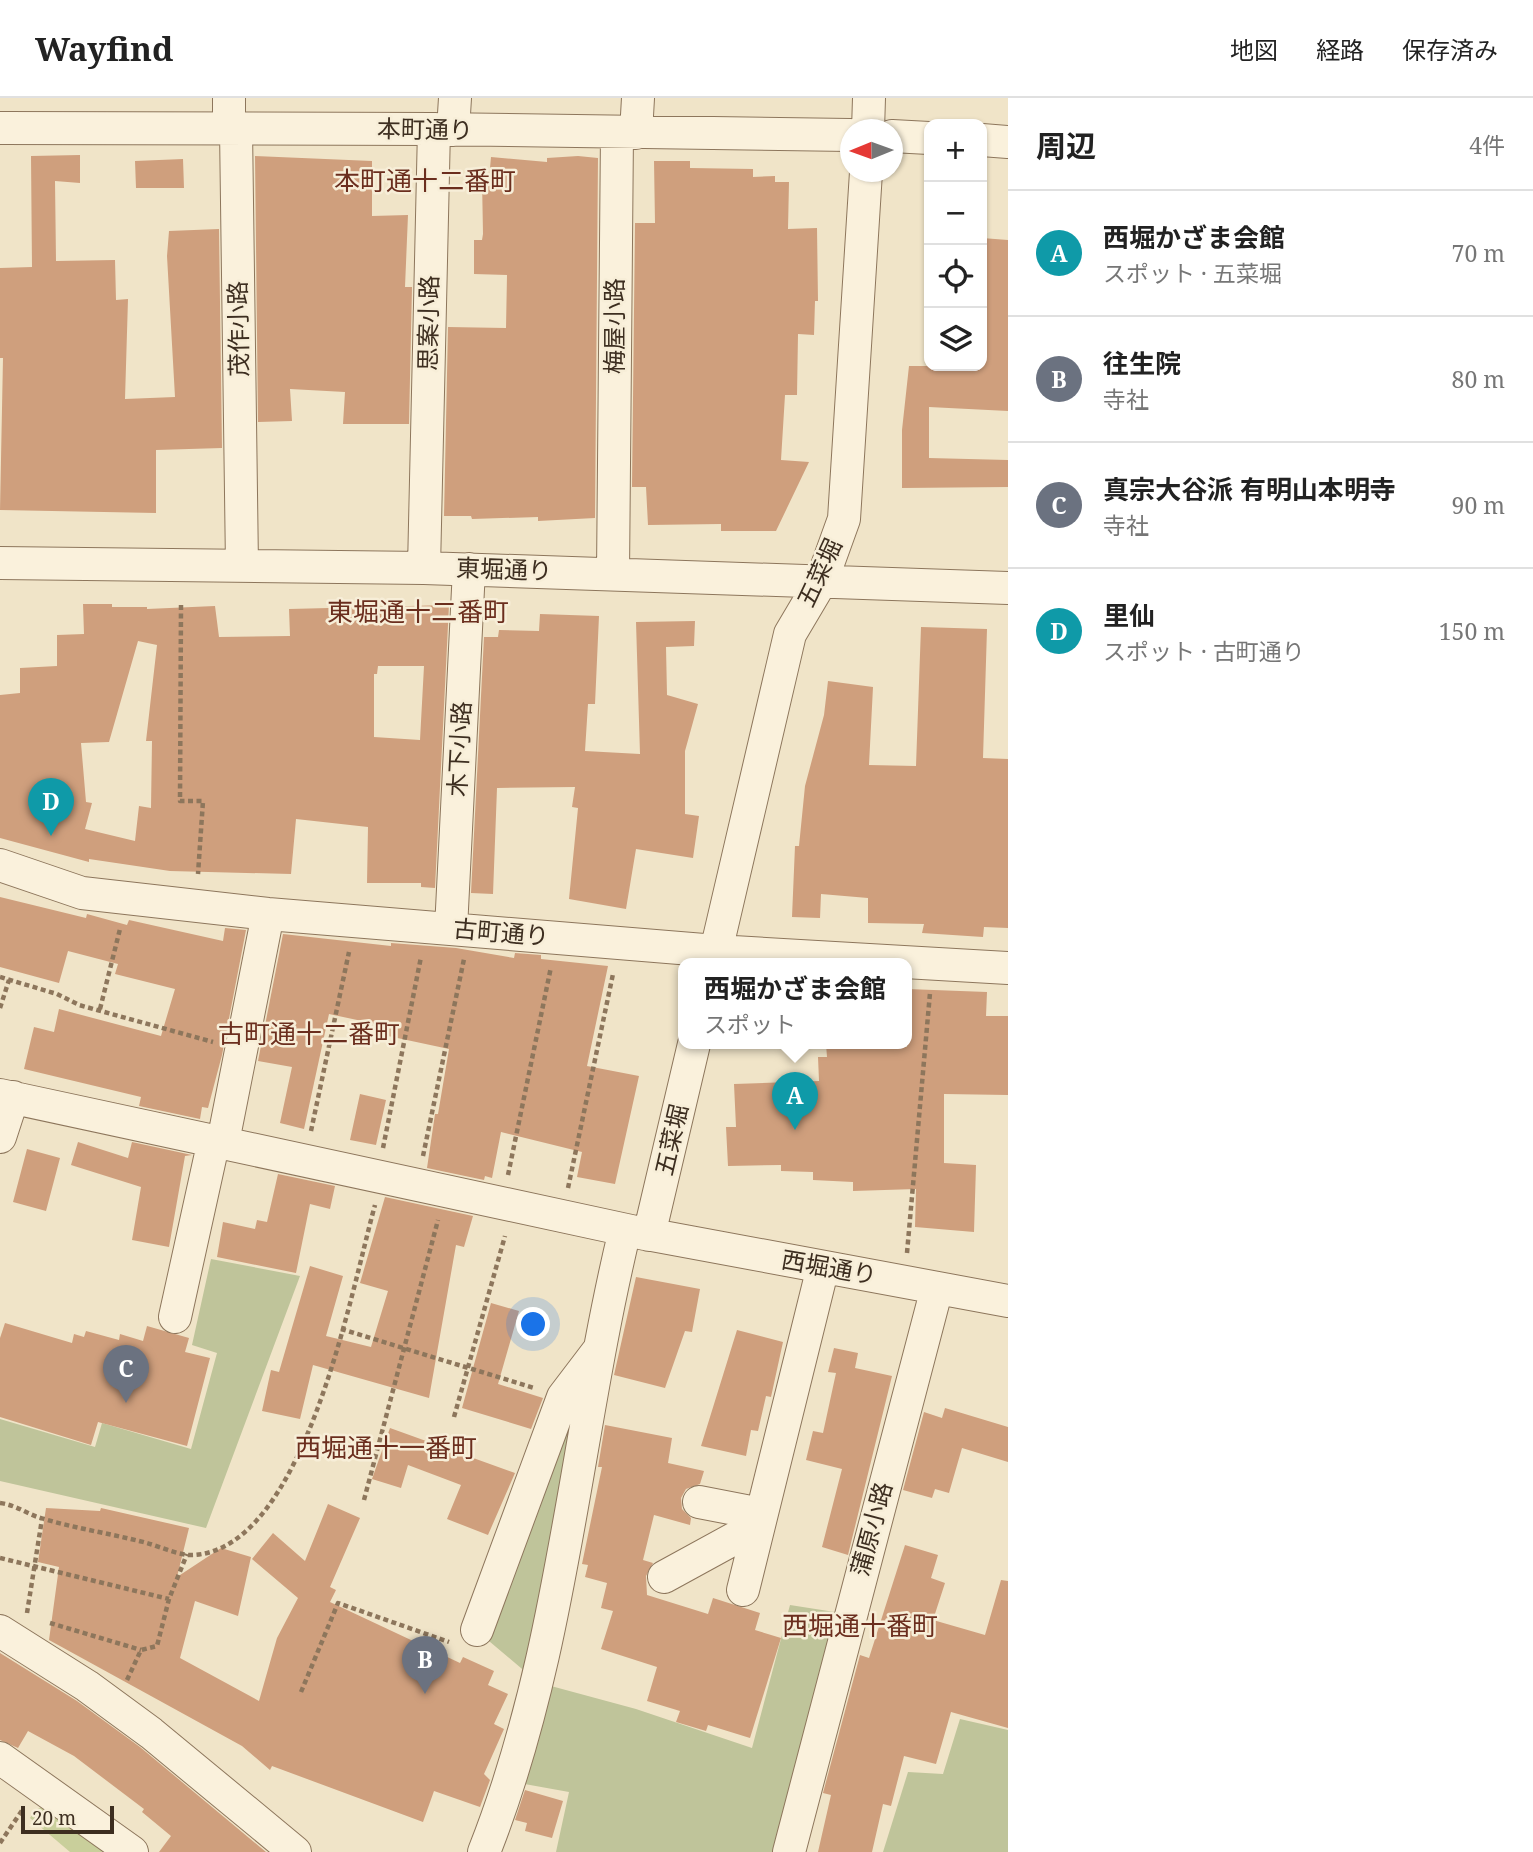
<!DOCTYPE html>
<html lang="ja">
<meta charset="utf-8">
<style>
:root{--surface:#fff;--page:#f6f6f6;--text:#222;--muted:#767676;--line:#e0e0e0;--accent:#9e2a2b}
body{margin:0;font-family:"Noto Serif","Noto Sans JP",serif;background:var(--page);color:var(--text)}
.controls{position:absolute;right:21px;top:21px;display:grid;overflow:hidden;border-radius:14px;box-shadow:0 2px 5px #0004}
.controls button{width:63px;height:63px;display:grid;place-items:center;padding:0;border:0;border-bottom:2px solid var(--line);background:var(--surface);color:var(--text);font:35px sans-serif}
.compass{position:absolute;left:840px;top:21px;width:63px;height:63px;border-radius:50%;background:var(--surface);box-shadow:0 2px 5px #0004;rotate:269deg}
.scale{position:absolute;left:21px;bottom:18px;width:93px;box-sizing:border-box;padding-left:7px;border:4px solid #3d2e20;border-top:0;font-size:19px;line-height:24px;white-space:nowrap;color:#3d2e20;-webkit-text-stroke:5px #f7eed8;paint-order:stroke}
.you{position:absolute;left:534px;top:1227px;width:24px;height:24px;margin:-18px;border:5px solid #fff;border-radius:50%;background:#1a73e8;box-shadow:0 0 0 10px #1a73e833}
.badge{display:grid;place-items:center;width:46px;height:46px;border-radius:50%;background:var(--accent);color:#fff;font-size:23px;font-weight:700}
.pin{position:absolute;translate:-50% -58px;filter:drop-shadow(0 2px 4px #0008)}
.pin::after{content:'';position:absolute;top:37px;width:24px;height:21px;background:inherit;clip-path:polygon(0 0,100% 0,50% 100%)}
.popup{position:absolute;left:678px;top:860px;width:234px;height:91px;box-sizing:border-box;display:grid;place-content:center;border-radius:14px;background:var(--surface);filter:drop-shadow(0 2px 5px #0005);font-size:23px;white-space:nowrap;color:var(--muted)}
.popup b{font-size:26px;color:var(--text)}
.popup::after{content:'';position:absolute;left:50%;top:100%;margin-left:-14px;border:14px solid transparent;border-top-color:var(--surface)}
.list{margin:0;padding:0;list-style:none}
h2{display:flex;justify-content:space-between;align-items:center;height:91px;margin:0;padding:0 28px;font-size:30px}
h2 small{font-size:23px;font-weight:400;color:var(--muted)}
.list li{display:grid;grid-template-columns:46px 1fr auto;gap:21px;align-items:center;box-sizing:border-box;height:126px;padding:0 28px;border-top:2px solid var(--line)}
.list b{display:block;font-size:26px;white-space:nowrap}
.list p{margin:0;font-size:23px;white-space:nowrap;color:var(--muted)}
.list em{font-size:23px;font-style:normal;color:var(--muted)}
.icon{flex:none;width:38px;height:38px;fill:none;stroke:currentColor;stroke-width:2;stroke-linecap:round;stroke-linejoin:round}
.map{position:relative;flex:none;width:1008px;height:1754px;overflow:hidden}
header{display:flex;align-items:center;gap:42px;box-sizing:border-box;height:98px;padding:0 35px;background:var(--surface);border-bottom:2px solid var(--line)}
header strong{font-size:33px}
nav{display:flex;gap:38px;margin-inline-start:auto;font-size:24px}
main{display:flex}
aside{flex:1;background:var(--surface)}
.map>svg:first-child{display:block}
.green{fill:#c9cf9b}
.cemetery{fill:#bfc49a}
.building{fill:#cf9f7d;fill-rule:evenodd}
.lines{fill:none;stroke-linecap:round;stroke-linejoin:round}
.minor-casing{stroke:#8d765c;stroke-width:34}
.path{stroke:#8d765c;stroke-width:4.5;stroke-dasharray:5 3.5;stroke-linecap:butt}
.minor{stroke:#faf1dc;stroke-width:32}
.labels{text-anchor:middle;stroke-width:5;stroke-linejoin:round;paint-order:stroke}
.street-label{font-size:24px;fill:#3d2e20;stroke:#f7eed8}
.neighbourhood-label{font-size:26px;fill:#6b2e1e;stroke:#f7eed8}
</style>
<header>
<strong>Wayfind</strong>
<nav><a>地図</a><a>経路</a><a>保存済み</a></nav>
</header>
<main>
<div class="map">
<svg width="1008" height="1754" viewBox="0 0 1008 1754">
<rect width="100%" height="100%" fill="#f0e4c8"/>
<!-- green -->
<path class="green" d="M 48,1706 L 114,1754 L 70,1754 L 30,1720 L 35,1712 Z"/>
<!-- cemetery -->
<path class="cemetery" d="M 211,1161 L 300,1178 L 206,1430 L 0,1383 L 0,1321 L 95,1349 L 102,1325 L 191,1351 L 217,1255 L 192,1247 Z
M 574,1290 L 584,1294 L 528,1576 L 483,1538 Z
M 790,1507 L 841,1515 L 780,1754 L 556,1754 L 569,1694 L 519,1685 L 551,1588 L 636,1611 L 752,1650 Z
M 960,1621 L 1008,1632 L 1008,1754 L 883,1754 L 908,1674 L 943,1676 Z"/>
<!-- building -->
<path class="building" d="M 80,57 L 80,85 L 55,83 L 56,163 L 115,162 L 116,202 L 128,201 L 125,301 L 175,299 L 167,158 L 169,133 L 219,131 L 222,350 L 156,352 L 156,415 L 0,412 L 3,260 L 0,260 L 0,170 L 32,169 L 31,58 Z
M 255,58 L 372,63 L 372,118 L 408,117 L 405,189 L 412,189 L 409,326 L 343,326 L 345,294 L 290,291 L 292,323 L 258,324 Z
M 578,58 L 598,60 L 595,420 L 538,423 L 538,419 L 472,421 L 471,418 L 444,418 L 448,229 L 506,230 L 507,177 L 474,176 L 474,142 L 482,142 L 483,136 L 482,81 L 489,81 L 491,59 L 547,64 L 547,60 Z
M 183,61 L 184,90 L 136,90 L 135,63 Z
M 654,63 L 690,63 L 690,70 L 753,71 L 753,79 L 775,78 L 775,84 L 789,84 L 788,131 L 817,130 L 818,203 L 815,203 L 814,237 L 798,236 L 797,297 L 785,297 L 781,362 L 809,364 L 776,433 L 721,433 L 721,426 L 648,427 L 646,389 L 632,389 L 635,125 L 655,125 Z
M 982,140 L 1008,142 L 1008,313 L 929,309 L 929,360 L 1008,362 L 1008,389 L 902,390 L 902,332 L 909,268 L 982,268 Z
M 83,506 L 112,506 L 112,509 L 147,509 L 147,511 L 215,508 L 219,539 L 290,538 L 289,511 L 449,507 L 435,790 L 421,789 L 421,785 L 367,785 L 368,729 L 296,721 L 291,776 L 170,773 L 89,761 L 89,764 L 0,740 L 0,597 L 20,595 L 20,570 L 57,568 L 57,537 L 84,536 ZM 138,543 L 157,547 L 146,643 L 152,643 L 151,710 L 139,708 L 135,743 L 85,731 L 92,705 L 86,704 L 81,645 L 109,644 ZM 378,568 L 424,568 L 420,642 L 374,639 L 374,576 L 377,576 Z
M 540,516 L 599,518 L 595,606 L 588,606 L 585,653 L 640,656 L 636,524 L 695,523 L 694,548 L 666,549 L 667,597 L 698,606 L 685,653 L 685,716 L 699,718 L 693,760 L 636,751 L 626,811 L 569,801 L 578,710 L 572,709 L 575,689 L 497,690 L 493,796 L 471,795 L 484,539 L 498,539 L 499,532 L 539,533 Z
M 921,529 L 987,531 L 983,660 L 1008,661 L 1008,830 L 984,829 L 983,839 L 922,835 L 924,826 L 868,825 L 868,800 L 821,796 L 820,820 L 792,819 L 795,748 L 799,748 L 805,688 L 824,617 L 828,583 L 873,589 L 869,667 L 916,668 Z
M 0,799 L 86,820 L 87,816 L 127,827 L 129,822 L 223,843 L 225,830 L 246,832 L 222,957 L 208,1010 L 202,1009 L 200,1021 L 139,1008 L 141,999 L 24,971 L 34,929 L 54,934 L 59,911 L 161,938 L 175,891 L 115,876 L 118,866 L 68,853 L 59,885 L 0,869 Z
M 283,836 L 391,848 L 391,845 L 456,850 L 514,860 L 515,855 L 541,857 L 541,861 L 608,868 L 587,968 L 639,978 L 615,1086 L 577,1079 L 582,1054 L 501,1034 L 492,1080 L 485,1078 L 484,1082 L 427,1070 L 435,1016 L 438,1016 L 449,951 L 374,935 L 376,926 L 329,916 L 304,1031 L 280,1025 L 292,969 L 258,963 Z
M 907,891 L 987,894 L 986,918 L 1008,918 L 1008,997 L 944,996 L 944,1065 L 976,1067 L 974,1134 L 915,1129 L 916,1091 L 853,1093 L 853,1084 L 813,1082 L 813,1074 L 781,1073 L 781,1067 L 728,1068 L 726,1029 L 736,1029 L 734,986 L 819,983 L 818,959 L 827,959 L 826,946 L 907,949 Z
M 360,996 L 386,1002 L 376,1047 L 350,1042 Z
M 78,1044 L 128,1060 L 132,1044 L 192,1057 L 185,1058 L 169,1149 L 132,1142 L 141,1089 L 71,1067 Z
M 27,1051 L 60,1060 L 46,1113 L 13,1104 Z
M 278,1076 L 335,1088 L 330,1111 L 310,1106 L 296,1175 L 217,1159 L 223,1124 L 255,1131 L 257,1122 L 267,1124 Z
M 385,1099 L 473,1118 L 464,1149 L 456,1147 L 429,1300 L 313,1267 L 300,1321 L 262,1313 L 271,1272 L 279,1274 L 310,1168 L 343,1178 L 326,1238 L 371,1249 L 388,1193 L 360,1185 Z
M 636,1179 L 700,1191 L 692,1234 L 685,1233 L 665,1290 L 614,1277 Z
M 491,1205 L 519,1213 L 498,1286 L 543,1300 L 531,1331 L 462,1310 Z
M 5,1225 L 72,1245 L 74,1236 L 84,1239 L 86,1233 L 119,1242 L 120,1236 L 143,1243 L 147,1228 L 189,1240 L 185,1254 L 210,1260 L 187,1348 L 98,1324 L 91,1347 L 0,1319 L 0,1240 Z
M 737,1232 L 783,1244 L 771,1299 L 766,1298 L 758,1333 L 751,1332 L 746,1358 L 701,1348 Z
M 834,1250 L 858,1255 L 855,1270 L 892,1278 L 848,1457 L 822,1449 L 842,1371 L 806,1362 L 813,1333 L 823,1335 L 836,1275 L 828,1274 Z
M 945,1310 L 1008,1329 L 1008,1364 L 962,1350 L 949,1395 L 935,1391 L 932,1400 L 903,1392 L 924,1314 L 942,1320 Z
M 605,1327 L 672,1340 L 668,1365 L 704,1373 L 700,1386 L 686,1391 L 681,1400 L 682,1411 L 691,1420 L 690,1427 L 654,1417 L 643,1462 L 653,1465 L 646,1478 L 647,1497 L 708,1516 L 713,1500 L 760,1515 L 755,1532 L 781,1540 L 750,1640 L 708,1627 L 706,1633 L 676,1624 L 680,1613 L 647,1603 L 657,1569 L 601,1551 L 613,1513 L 601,1510 L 607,1485 L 585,1479 L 588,1467 L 582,1466 L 602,1369 L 598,1369 Z
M 390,1330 L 515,1375 L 488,1437 L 447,1421 L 461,1387 L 408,1367 L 401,1390 L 372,1381 Z
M 328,1406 L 360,1420 L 330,1489 L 336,1492 L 330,1504 L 460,1565 L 463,1559 L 494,1573 L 488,1587 L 508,1596 L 494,1626 L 504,1631 L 484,1676 L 490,1682 L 480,1709 L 434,1693 L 423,1724 L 272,1668 L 270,1672 L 242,1648 L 49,1542 L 59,1469 L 38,1464 L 46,1410 L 100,1413 L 101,1410 L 189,1430 L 177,1479 L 221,1450 L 251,1459 L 238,1518 L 195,1503 L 180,1560 L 259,1603 L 277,1540 L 298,1500 L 252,1461 L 273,1435 L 305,1463 Z
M 905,1447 L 938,1457 L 931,1480 L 945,1485 L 933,1522 L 985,1537 L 1001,1482 L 1008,1483 L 1008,1630 L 951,1614 L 936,1666 L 904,1658 L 891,1708 L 883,1706 L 872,1754 L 818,1754 L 831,1697 L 823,1695 L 860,1557 L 869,1560 Z
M 0,1555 L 77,1603 L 140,1649 L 266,1754 L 159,1754 L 171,1738 L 142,1714 L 144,1711 L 74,1658 L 28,1633 L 18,1650 L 0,1642 Z
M 525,1692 L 563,1703 L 552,1740 L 525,1733 L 527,1725 L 515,1722 Z"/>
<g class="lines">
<defs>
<path id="minor" d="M 229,0 L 229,31 L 236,31 L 242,468
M 0,30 L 434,31 L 850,37
M 868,32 L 869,0
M 892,38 L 929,40
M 982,42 L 1008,44
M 0,465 L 424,470 L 1008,490
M 424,470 L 434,31 L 453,32 L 455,0
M 613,476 L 617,35 L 636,35 L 638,0
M 0,767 L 82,795 L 268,816 L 716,853 L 1008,870
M 451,831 L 469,471
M 713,866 L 790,536 L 822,482 L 844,421 L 866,74
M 0,997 L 645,1136
M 0,1039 L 13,999
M 223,1044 L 268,816
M 649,1137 L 694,946
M 175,1219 L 214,1042
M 699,1404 L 761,1416
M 664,1479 L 759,1427
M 743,1492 L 823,1169
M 477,1532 L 563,1299 L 598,1253
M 0,1533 L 87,1588 L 151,1635 L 295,1754
M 0,1660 L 132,1754
M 484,1754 C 563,1555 575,1339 625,1132 L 1008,1203
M 789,1754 L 937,1190"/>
</defs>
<!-- minor casing -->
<use href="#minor" class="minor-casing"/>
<!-- path -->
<path class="path" d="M 181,507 L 180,703 L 203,703 L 198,776
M 0,879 L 57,896 L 79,907 L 213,944
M 0,910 L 9,882
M 100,911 L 120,831
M 311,1033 L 349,854
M 383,1050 L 421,859
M 423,1058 L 464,861
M 508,1077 L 551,869
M 568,1090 L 613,876
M 907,1155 L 930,895
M 341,1231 L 534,1290
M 454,1319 L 505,1138
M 364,1402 L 438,1122
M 0,1405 C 17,1407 28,1417 44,1421 C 78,1431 113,1436 147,1445 C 161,1449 180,1458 194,1457 C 305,1450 351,1193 375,1107
M 0,1460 L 169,1501
M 27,1515 L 42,1421
M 50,1525 L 141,1552
M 127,1582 L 141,1552 L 157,1548 L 169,1501 L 187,1456
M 301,1594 L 338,1505 L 449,1544
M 0,1745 L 23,1711"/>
<!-- minor -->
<use href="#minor" class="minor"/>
</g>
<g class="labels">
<!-- street labels -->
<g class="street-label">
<text transform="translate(425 32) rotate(1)" y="8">本町通り</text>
<text transform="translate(429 225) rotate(-89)" y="8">思案小路</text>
<text transform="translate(615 228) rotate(-90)" y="8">梅屋小路</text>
<text transform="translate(239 231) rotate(-91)" y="8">茂作小路</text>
<text transform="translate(504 472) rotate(2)" y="8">東堀通り</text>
<text transform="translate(820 475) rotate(-65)" y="8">五菜堀</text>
<text transform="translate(460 651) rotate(-87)" y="8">木下小路</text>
<text transform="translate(501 835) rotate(5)" y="8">古町通り</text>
<text transform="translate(672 1042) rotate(-77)" y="8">五菜堀</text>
<text transform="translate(829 1170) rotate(10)" y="8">西堀通り</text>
<text transform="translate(872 1431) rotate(-75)" y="8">蒲原小路</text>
</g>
<!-- neighbourhood labels -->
<g class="neighbourhood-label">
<text x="425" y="92">本町通十二番町</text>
<text x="418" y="523">東堀通十二番町</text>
<text x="309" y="945">古町通十二番町</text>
<text x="386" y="1359">西堀通十一番町</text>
<text x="860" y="1537">西堀通十番町</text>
</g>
</g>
</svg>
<div class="controls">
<button>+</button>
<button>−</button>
<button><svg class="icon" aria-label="locate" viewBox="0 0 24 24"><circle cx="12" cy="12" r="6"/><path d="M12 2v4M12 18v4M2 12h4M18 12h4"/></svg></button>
<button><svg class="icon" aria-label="layers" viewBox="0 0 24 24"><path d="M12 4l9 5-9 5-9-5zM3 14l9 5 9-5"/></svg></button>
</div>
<svg class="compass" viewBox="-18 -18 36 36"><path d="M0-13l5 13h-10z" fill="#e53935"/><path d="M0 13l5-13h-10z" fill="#767676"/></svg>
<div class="scale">20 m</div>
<div class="you"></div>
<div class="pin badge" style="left:795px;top:1032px;background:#0f9aa8">A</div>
<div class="popup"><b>西堀かざま会館</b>スポット</div>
<div class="pin badge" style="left:425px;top:1596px;background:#6b7280">B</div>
<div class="pin badge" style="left:126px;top:1305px;background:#6b7280">C</div>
<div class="pin badge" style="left:51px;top:738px;background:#0f9aa8">D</div>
</div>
<aside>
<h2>周辺<small>4件</small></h2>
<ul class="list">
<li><span class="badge" style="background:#0f9aa8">A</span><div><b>西堀かざま会館</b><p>スポット · 五菜堀</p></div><em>70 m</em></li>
<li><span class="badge" style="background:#6b7280">B</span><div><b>往生院</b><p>寺社</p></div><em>80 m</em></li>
<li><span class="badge" style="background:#6b7280">C</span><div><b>真宗大谷派 有明山本明寺</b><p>寺社</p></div><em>90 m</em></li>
<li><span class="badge" style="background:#0f9aa8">D</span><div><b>里仙</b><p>スポット · 古町通り</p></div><em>150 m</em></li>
</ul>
</aside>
</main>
